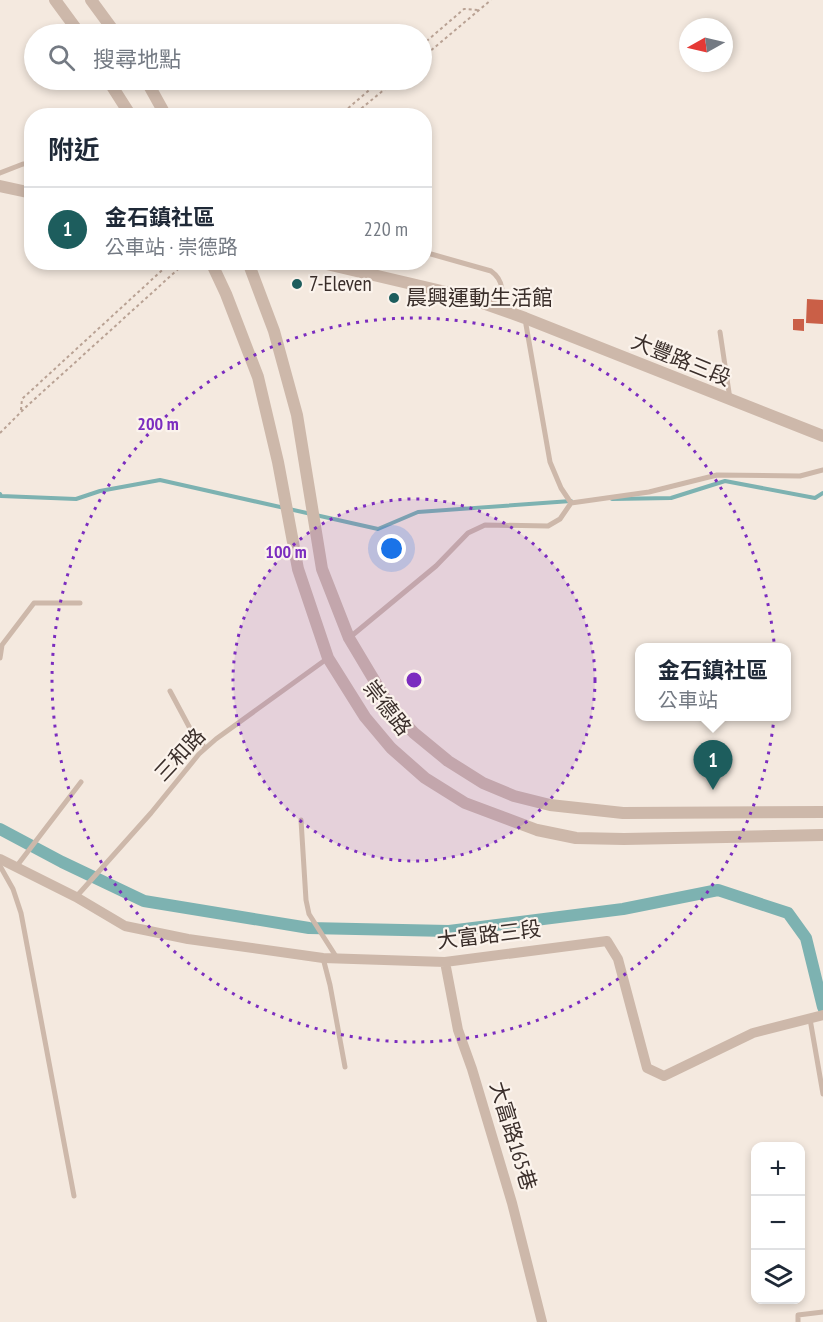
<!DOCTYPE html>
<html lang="zh-TW">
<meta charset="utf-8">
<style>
:root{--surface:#fff;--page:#f6f6f7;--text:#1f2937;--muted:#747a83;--line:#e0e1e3;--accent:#1d5d5d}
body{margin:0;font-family:"PT Sans Narrow","Noto Sans TC",sans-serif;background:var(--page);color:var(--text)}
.controls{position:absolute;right:18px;bottom:18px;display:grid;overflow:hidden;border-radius:12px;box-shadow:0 3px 9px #0003}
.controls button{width:54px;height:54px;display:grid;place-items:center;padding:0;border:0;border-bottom:2px solid var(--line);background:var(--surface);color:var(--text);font:30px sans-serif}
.compass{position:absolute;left:679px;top:18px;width:54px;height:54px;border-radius:50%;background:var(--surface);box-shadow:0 3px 9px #0003;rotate:262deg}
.you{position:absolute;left:392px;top:549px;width:21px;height:21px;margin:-15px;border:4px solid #fff;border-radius:50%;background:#1a73e8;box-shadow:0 0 0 9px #1a73e833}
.badge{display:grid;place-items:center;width:39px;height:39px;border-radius:50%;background:var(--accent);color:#fff;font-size:20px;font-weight:700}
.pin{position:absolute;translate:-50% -50px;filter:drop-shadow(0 2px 3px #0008)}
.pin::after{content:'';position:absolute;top:32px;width:21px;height:18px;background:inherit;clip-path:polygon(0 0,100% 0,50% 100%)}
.popup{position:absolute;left:635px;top:643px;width:156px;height:78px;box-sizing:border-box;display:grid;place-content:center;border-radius:12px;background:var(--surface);filter:drop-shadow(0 2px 4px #0005);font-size:20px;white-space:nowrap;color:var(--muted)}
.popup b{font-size:22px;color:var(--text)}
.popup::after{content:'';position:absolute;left:50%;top:100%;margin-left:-12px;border:12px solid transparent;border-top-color:var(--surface)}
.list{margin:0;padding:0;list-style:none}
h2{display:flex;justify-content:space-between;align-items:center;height:78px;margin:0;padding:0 24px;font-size:26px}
h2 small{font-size:20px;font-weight:400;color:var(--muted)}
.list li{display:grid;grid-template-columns:39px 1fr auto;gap:18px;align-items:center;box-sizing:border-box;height:84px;padding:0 24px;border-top:2px solid var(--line)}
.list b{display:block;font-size:22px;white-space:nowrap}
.list p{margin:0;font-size:20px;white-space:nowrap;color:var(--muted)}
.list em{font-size:20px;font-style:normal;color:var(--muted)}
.icon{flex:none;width:33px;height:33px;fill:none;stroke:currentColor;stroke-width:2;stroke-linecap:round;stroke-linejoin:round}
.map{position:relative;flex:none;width:823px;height:1322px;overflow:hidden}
.search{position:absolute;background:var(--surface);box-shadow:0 3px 9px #0003;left:24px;top:24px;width:408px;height:66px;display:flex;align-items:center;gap:15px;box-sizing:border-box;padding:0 21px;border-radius:33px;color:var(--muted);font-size:22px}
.panel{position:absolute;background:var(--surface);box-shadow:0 3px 9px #0003;left:24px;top:108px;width:408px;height:162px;border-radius:24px}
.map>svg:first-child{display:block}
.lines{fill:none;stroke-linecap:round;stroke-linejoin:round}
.stream{stroke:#7db2b1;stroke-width:4}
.canal{stroke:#7db2b1;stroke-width:12}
.building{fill:#ca5f47}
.path{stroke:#b9a294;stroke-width:2;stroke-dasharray:3 3;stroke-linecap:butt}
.service{stroke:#cdb8aa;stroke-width:5}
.minor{stroke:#cdb8aa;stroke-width:10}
.tertiary{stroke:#cdb8aa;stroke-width:12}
.ring{fill:none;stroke:#7b2cbf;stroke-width:3;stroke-dasharray:3 6}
.poi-dot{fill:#1d5d5d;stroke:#fbf3ec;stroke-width:2}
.labels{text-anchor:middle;stroke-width:4.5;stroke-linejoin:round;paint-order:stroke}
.poi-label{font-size:21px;fill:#3a2e2a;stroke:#fbf3ec;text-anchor:start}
.street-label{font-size:21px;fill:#3a2e2a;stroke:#fbf3ec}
.centre{fill:#7b2cbf;stroke:#fbf3ec;stroke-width:3}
.ring-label{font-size:18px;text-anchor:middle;font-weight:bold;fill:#7b2cbf;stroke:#fbf3ec;stroke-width:4.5;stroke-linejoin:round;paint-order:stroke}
</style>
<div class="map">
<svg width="823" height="1322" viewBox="0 0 823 1322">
<rect width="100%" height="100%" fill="#f4e9df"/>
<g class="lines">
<!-- stream -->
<path class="stream" d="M 0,494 L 1,496 L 76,499 L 100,491 L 160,480 L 378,529 L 418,512 L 571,501
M 612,499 L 671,498 L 725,481 L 815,498 L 823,493"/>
<!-- canal -->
<path class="canal" d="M 0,829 L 62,862 L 144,901 L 309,928 L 449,931 L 623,909 L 718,890 L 788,913 L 806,938 L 823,1007"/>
</g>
<!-- building -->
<path class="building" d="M 807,299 L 823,300 L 823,324 L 806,323 Z
M 793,319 L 804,319 L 804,331 L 793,330 Z"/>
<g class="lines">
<!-- path -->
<path class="path" d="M 422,45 L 464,9 L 478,10
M 422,58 L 491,0
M 339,116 L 381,80
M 352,116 L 396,80
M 21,410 L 22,399 L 171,262
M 0,433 L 27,406 L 186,262"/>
<!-- service -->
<path class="service" d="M 0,173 L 23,164 L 32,164
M 424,252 L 491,271 C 505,281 503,294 499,309
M 525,319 L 550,462 L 561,488 L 571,503
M 720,332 L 730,399
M 571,503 L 649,492 L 717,475 L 800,476 L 823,470
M 349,638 L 436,566 L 468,533 L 485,525 L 548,526 L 560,519 L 571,503
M 0,658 L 2,645 L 34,603 L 80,603
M 170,691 L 193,734 L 205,748
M 301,820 L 306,900 L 309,914 L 337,958
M 0,866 L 13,889 L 21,913 L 74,1196
M 16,867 L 81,782
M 76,897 L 151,813 L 199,754 L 216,739 L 328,658
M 323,958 L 330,985 L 345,1067
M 810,1019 L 823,1094
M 798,1322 L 798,1315 L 823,1312"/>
<!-- minor -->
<path class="minor" d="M 0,859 L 76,897 L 125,926 L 188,939 L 323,958 L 445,962 L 607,941 L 618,959 L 647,1068 L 664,1076 L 753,1033 L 823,1015
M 445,962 L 458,1030 L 472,1069 L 512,1203 L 542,1322"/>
<!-- tertiary -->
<path class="tertiary" d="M 55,0 L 80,34
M 91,0 L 116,34
M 108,80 L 131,116
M 146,80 L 166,116
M 0,186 L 32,193
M 211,262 L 226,294 L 258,377 L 278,462 L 298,569 L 328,658 L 365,717 L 391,748 L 425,778 L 465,803 L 537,830 L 576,838 L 624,839 L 823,835
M 248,262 L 274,331 L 297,415 L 322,569 L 349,638 L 392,710 L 414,733 L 448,761 L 483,783 L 514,796 L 550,805 L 623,813 L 823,812
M 318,262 L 463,296 L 525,318 L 823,436"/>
</g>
<!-- distance rings -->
<circle cx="414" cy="680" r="181" fill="#7b2cbf" fill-opacity=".12"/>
<g class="ring">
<circle cx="414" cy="680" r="181"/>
<circle cx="414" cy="680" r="362"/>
</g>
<!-- markers -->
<g class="poi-dot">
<circle cx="297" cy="284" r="6"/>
<circle cx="394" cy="298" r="6"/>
</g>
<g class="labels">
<!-- poi labels -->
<g class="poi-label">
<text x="309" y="291">7-Eleven</text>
<text x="406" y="305">晨興運動生活館</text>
</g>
<!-- street labels -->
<g class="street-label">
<text transform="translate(681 360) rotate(22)" y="7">大豐路三段</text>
<text transform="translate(387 708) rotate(52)" y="7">崇德路</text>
<text transform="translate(180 755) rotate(-47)" y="7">三和路</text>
<text transform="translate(489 935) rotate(-7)" y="7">大富路三段</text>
<text transform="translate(513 1136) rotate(73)" y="7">大富路165巷</text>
</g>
</g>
<circle cx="414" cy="680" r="9" class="centre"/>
<g class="ring-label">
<text x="158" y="430">200 m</text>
<text x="286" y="558">100 m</text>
</g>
</svg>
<div class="controls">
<button>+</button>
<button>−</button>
<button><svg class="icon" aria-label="layers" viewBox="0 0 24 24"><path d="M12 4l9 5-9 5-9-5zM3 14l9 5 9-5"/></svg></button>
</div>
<svg class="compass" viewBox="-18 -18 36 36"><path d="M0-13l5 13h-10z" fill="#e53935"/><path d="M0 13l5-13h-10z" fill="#747a83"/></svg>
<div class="you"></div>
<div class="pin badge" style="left:713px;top:790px">1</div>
<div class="popup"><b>金石鎮社區</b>公車站</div>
<div class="search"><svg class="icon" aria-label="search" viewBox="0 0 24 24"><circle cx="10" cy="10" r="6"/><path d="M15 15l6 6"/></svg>搜尋地點</div>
<section class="panel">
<h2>附近<small></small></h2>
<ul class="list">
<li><span class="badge">1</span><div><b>金石鎮社區</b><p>公車站 · 崇德路</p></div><em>220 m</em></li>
</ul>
</section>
</div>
